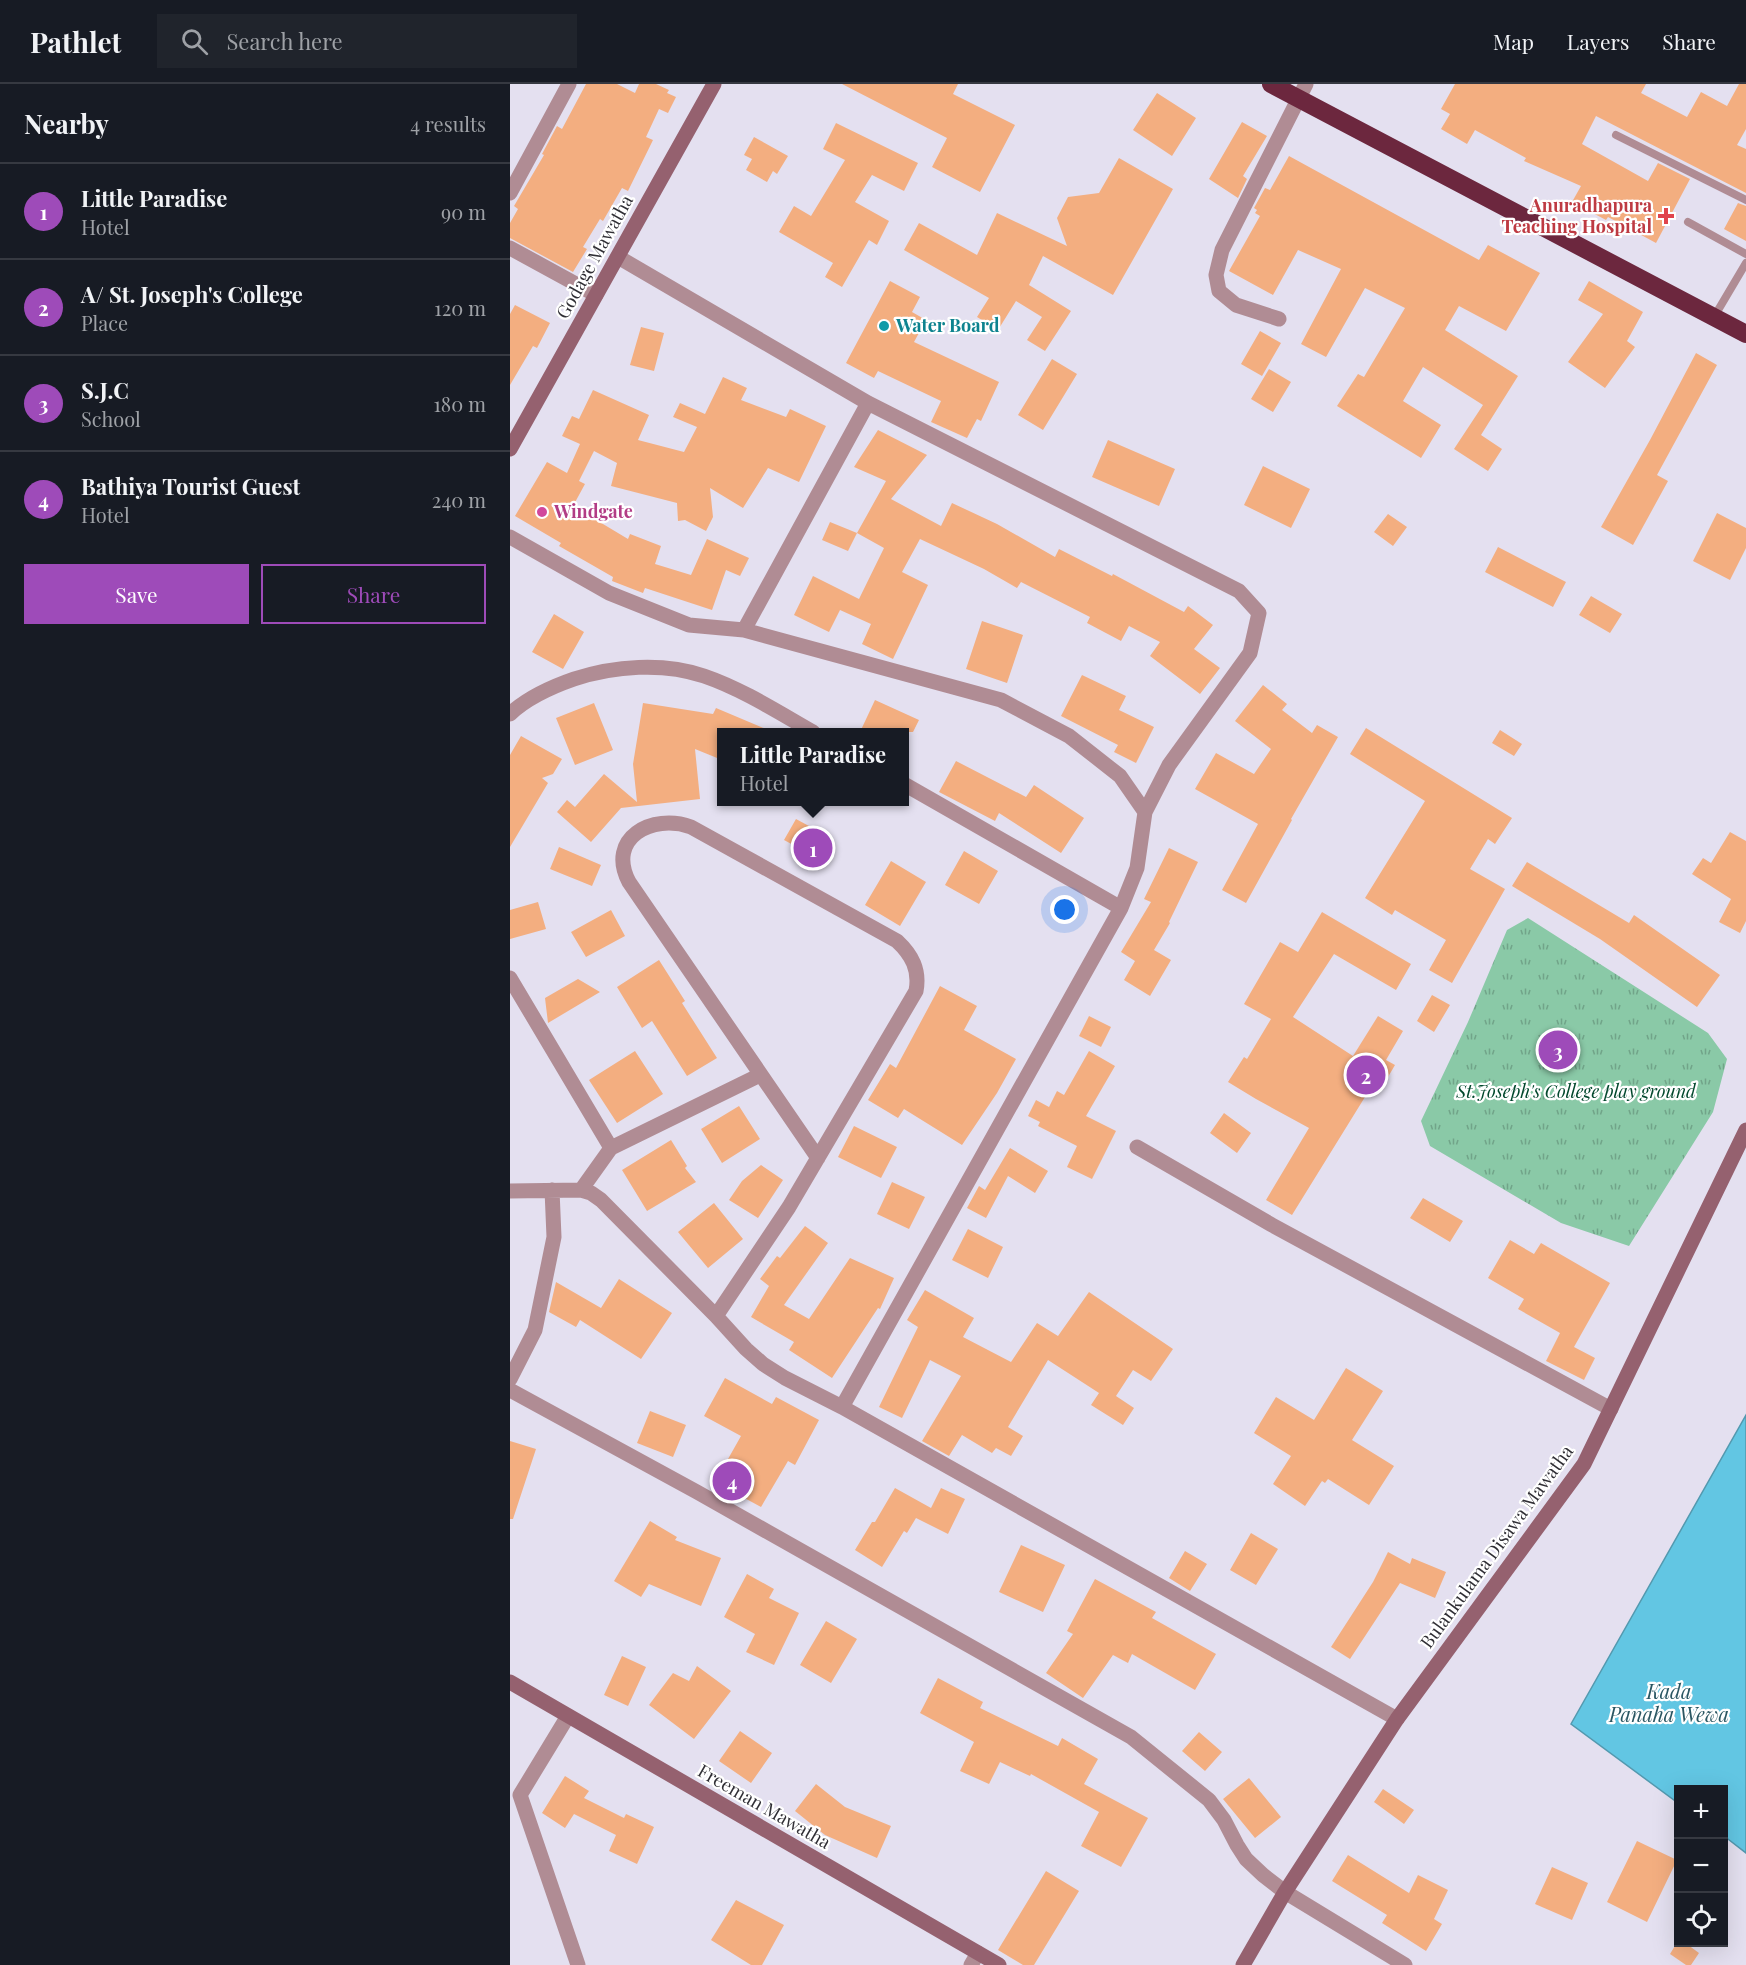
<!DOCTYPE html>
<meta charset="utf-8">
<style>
:root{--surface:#171b24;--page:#20242c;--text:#f1f3f6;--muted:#9ea1a6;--line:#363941;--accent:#9e4bb9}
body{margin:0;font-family:"Playfair Display",serif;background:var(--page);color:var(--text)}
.controls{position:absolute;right:18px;bottom:18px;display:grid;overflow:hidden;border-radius:0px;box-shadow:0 6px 24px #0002}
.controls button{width:54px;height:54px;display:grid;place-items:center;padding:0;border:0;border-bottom:2px solid var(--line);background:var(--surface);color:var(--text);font:30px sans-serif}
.you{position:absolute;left:555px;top:826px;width:21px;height:21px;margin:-15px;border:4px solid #fff;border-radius:50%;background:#1a73e8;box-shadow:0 0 0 9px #1a73e833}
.badge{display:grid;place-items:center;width:39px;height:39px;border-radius:50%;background:var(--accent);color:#fff;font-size:20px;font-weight:700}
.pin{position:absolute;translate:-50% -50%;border:3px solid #fff;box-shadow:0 2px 6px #0006}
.popup{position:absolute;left:207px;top:644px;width:192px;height:78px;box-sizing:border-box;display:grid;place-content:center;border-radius:0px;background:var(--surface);filter:drop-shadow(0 2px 4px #0005);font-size:20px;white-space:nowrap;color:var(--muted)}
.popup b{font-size:22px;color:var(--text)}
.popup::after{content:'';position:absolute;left:50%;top:100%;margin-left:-12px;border:12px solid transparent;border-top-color:var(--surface)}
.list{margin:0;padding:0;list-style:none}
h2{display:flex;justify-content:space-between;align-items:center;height:78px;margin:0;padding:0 24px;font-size:26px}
h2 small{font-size:20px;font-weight:400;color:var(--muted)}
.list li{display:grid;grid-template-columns:39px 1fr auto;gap:18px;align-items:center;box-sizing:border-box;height:96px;padding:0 24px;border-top:2px solid var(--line)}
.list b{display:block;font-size:22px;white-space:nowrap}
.list p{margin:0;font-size:20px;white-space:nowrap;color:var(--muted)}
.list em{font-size:20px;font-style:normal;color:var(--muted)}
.actions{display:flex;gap:12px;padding:18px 24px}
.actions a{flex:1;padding:14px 0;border:2px solid var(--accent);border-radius:0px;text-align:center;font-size:21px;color:var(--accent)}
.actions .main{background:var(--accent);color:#fff}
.icon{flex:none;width:33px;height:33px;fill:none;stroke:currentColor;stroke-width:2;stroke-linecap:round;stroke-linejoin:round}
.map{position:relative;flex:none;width:1236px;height:1881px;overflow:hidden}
header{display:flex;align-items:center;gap:36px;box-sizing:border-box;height:84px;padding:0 30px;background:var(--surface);border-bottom:2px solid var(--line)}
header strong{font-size:28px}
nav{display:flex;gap:33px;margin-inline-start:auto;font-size:21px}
.search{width:420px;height:54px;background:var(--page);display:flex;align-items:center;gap:15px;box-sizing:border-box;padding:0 21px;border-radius:0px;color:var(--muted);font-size:22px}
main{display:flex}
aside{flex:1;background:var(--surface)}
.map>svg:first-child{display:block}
.park{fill:url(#park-tufts)}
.water{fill:#62c6e3;stroke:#5399af;stroke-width:1.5}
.building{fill:#f3ae80}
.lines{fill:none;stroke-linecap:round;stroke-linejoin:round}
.lane{stroke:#b08c94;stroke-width:8}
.street{stroke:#b08c94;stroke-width:15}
.secondary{stroke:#95616f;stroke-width:15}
.highway{stroke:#6c273e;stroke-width:18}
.health-dot{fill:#e0444e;stroke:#fff;stroke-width:2}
.culture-dot{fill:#0f9aa8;stroke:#fff;stroke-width:2}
.hotel-dot{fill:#d1479c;stroke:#fff;stroke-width:2}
.labels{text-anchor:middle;stroke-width:4.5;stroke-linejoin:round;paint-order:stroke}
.health-label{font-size:18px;font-weight:bold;fill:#be3a42;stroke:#fff;text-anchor:end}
.street-label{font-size:18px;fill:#302f35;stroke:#fff}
.culture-label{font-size:18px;font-weight:bold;fill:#0d838f;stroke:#fff;text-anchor:start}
.hotel-label{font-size:18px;font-weight:bold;fill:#b23c85;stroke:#fff;text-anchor:start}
.park-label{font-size:18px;font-style:italic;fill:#02482d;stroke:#fff}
.water-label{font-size:20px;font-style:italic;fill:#2a5662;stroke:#fff}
</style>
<header>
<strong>Pathlet</strong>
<div class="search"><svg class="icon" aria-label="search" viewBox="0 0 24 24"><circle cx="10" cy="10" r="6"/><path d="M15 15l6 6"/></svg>Search here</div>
<nav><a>Map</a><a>Layers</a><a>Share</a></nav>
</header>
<main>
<aside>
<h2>Nearby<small>4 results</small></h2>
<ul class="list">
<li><span class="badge">1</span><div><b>Little Paradise</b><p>Hotel</p></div><em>90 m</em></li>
<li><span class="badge">2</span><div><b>A/ St. Joseph's College</b><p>Place</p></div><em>120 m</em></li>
<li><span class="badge">3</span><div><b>S.J.C</b><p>School</p></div><em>180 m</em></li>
<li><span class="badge">4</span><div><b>Bathiya Tourist Guest</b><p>Hotel</p></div><em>240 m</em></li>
</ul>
<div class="actions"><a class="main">Save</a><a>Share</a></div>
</aside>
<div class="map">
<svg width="1236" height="1881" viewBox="0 0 1236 1881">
<defs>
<pattern id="park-tufts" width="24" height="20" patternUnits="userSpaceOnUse" patternTransform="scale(1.5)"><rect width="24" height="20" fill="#8ac9a7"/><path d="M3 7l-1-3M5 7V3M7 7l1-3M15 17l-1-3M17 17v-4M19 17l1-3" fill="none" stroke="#71a489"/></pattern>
</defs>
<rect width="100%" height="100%" fill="#e4e0f0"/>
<!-- park -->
<path class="park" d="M 1018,834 L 1198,949 L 1217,975 L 1203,1028 L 1119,1162 L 1051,1139 L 920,1062 L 911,1037 L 958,938 L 997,846 Z"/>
<!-- water -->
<path class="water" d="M 1236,1331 L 1236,1769 L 1214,1752 L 1214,1706 L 1168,1706 L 1168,1719 L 1061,1640 Z"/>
<!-- building -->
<path class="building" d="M 76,0 L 107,0 L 125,9 L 129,0 L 146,0 L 159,6 L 157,9 L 166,13 L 158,29 L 149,25 L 136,53 L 143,56 L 118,107 L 112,104 L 93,137 L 90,135 L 73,163 L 77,165 L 63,188 L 0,154 L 0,139 L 8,125 L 4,122 L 34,71 L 32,70 L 47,42 L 52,45 Z
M 332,0 L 448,0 L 443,10 L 505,41 L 470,108 L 422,83 L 437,54 Z
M 945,0 L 1136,0 L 1131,9 L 1177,33 L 1191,8 L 1217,22 L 1229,0 L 1236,0 L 1236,45 L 1227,61 L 1236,65 L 1236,109 L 1086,32 L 1072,60 L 1138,97 L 1148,79 L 1180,95 L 1146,159 L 1098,133 L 1096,136 L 1062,118 L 1071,102 L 1014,77 L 1016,74 L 965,46 L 957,60 L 931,45 L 940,30 L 931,25 Z
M 647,9 L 686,34 L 662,72 L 623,46 Z
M 732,38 L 757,52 L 733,92 L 737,95 L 728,114 L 699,95 Z
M 326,39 L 408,79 L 394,107 L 362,91 L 345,118 L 379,137 L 367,161 L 359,156 L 332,203 L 315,193 L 323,179 L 269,148 L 284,122 L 301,132 L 335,76 L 313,65 Z
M 244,53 L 278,72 L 267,90 L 263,87 L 257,98 L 236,86 L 242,75 L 234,71 Z
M 779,72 L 969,176 L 978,161 L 1030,189 L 996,247 L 949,222 L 935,246 L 1008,292 L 971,351 L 992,365 L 978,387 L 944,365 L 973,321 L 913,283 L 893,317 L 931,341 L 911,374 L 827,322 L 848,290 L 854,293 L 895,224 L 855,204 L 816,273 L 791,260 L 831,185 L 788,166 L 763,211 L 719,187 L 750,132 L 745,129 L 747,126 L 744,124 L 755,104 L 760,106 Z
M 609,74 L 663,105 L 603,211 L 533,172 L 519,201 L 561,227 L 535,267 L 517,256 L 532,233 L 506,217 L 488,246 L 467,233 L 479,214 L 394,166 L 409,139 L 467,171 L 487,129 L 557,162 L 547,134 L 558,113 L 589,109 Z
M 1228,119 L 1236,122 L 1236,157 L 1214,145 Z
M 380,197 L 410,213 L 402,228 L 416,236 L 404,258 L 489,298 L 471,337 L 467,335 L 457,354 L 421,338 L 431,317 L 368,287 L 364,294 L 336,279 Z
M 1079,197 L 1133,228 L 1117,257 L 1125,263 L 1095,304 L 1058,278 L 1093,230 L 1068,216 Z
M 5,221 L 40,239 L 27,264 L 23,262 L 0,301 L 0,230 Z
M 131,243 L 154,249 L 144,287 L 120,281 Z
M 750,247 L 771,259 L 752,292 L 731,280 Z
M 1186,269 L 1207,281 L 1147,391 L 1158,397 L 1123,461 L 1091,443 L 1140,356 Z
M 542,275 L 567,290 L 533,346 L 508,331 Z
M 759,285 L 781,298 L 763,328 L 741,315 Z
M 213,293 L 237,304 L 231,316 L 276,333 L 280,325 L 316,342 L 289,398 L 258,384 L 233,424 L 200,404 L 203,433 L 196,447 L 175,436 L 168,437 L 167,419 L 101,402 L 107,379 L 84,367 L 69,397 L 75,400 L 63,422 L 118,455 L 120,450 L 151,462 L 145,480 L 181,491 L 197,455 L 239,474 L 230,492 L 216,486 L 202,526 L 135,504 L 133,509 L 102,497 L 103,493 L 49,462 L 51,459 L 5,432 L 37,378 L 57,389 L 70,360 L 52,352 L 62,332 L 69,335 L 83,306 L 139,331 L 128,356 L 174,368 L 187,343 L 163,333 L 170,319 L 195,330 Z
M 368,346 L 417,371 L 381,415 L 431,442 L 442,419 L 487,440 L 545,473 L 549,465 L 602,492 L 603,490 L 674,528 L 678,522 L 703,541 L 684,565 L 710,584 L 690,610 L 640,572 L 650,558 L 619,542 L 611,557 L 577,539 L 580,533 L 511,498 L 507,504 L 474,485 L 410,455 L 392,488 L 418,501 L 383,575 L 352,560 L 361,540 L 330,526 L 319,548 L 284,531 L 303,492 L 349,515 L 374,464 L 347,449 L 376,397 L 344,383 Z
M 598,356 L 665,385 L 649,422 L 582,393 Z
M 753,382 L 800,405 L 781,444 L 734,421 Z
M 1207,429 L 1236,444 L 1236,464 L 1220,496 L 1183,477 Z
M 878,430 L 897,443 L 883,462 L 864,448 Z
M 320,438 L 347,449 L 338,467 L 312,456 Z
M 988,463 L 1056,498 L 1043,523 L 975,488 Z
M 1081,512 L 1112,530 L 1100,549 L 1069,531 Z
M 44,530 L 74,548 L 53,585 L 22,568 Z
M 472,537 L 513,551 L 497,599 L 456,585 Z
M 572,591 L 616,612 L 609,626 L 644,643 L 626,679 L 604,668 L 608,661 L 551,632 Z
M 753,601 L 777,620 L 772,626 L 802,649 L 807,641 L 828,653 L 781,735 L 782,736 L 736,819 L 712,806 L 748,740 L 685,705 L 706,669 L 744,690 L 761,665 L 725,637 Z
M 365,616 L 409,636 L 403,648 L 350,648 Z
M 84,619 L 103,666 L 65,681 L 46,634 Z
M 133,619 L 203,630 L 206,624 L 263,648 L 212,648 L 212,676 L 185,665 L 190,715 L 111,724 L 81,758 L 47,728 L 57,716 L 65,723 L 94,690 L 127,718 L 123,680 Z
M 856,644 L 1002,734 L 985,760 L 978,755 L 960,785 L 995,805 L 942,899 L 919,886 L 936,856 L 885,826 L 882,831 L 855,814 L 915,717 L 840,670 Z
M 990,646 L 1012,660 L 1004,672 L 982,659 Z
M 11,652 L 52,675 L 43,690 L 32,694 L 38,699 L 0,763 L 0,671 Z
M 446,677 L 516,713 L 524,701 L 574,734 L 551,769 L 489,729 L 485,737 L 429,708 Z
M 286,735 L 323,755 L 311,776 L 274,756 Z
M 1220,748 L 1236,757 L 1236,837 L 1230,849 L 1209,838 L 1221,815 L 1182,790 L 1193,774 L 1201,779 Z
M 49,763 L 91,781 L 82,802 L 40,785 Z
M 659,764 L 688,778 L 659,838 L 660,839 L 644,866 L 661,876 L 640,912 L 614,896 L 625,877 L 611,868 L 641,818 L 634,815 Z
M 454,767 L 488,787 L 469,820 L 435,801 Z
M 381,777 L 416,798 L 390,842 L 355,821 Z
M 1017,778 L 1119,839 L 1124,831 L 1210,891 L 1187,923 L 1090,855 L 1002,802 Z
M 28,818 L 36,845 L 0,855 L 0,826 Z
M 101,826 L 115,852 L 76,873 L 61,848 Z
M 812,828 L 901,880 L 886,906 L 824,870 L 783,933 L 843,972 L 868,932 L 893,947 L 876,976 L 885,981 L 871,1005 L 863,1000 L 782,1131 L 756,1116 L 799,1044 L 746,1015 L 718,998 L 734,973 L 737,975 L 761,935 L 734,920 L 770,858 L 788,868 Z
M 149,876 L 175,917 L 172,919 L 207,974 L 177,992 L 142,937 L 132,944 L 107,903 Z
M 68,895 L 90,908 L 38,939 L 35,914 Z
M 430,902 L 467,922 L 454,946 L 506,975 L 487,1009 L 452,1061 L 394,1025 L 388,1034 L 358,1016 L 380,980 L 386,984 Z
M 922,911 L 940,921 L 924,948 L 907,937 Z
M 579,932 L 601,943 L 591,963 L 569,952 Z
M 125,967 L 153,1010 L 107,1039 L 79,996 Z
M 579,967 L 605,982 L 576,1032 L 606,1047 L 582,1095 L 557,1083 L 567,1062 L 528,1042 L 530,1038 L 518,1032 L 526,1016 L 539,1023 L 547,1007 L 554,1011 Z
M 229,1022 L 250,1055 L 212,1079 L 191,1045 Z
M 714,1029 L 741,1049 L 727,1069 L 700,1049 Z
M 344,1042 L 387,1063 L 371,1094 L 328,1073 Z
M 161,1056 L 177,1082 L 175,1084 L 186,1098 L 137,1127 L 112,1086 Z
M 500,1064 L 538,1087 L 525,1109 L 498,1092 L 476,1134 L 457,1124 L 469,1102 L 475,1106 Z
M 251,1081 L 273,1096 L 248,1134 L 219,1116 L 232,1097 Z
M 382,1098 L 415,1113 L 399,1145 L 367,1130 Z
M 913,1114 L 953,1137 L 940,1158 L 900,1134 Z
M 204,1119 L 233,1155 L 198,1184 L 168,1148 Z
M 295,1142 L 318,1159 L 274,1221 L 299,1235 L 340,1174 L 384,1194 L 370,1225 L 368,1224 L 322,1294 L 279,1266 L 284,1258 L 241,1233 L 259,1202 L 250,1195 L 267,1172 L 270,1174 Z
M 458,1145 L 493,1163 L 478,1194 L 442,1176 Z
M 1000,1156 L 1024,1170 L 1031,1159 L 1100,1199 L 1064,1263 L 1085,1274 L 1074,1296 L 1036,1277 L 1050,1249 L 1008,1225 L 1014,1215 L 978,1194 Z
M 109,1195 L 162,1229 L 131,1275 L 70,1236 L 66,1243 L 39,1228 L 46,1198 L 91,1224 Z
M 415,1206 L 464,1234 L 453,1253 L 501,1278 L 527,1239 L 548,1252 L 579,1208 L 663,1265 L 641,1297 L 623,1286 L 606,1312 L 624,1324 L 613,1341 L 581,1321 L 589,1309 L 538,1276 L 498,1343 L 513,1352 L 501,1372 L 486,1364 L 482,1369 L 452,1351 L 439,1372 L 412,1357 L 451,1292 L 420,1276 L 392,1334 L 369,1323 L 408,1243 L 397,1236 Z
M 836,1284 L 873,1307 L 842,1356 L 884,1382 L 859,1421 L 818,1395 L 815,1399 L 812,1397 L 795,1422 L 763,1400 L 781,1372 L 744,1349 L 766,1313 L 804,1336 Z
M 215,1294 L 262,1320 L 266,1313 L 309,1336 L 285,1381 L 278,1377 L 251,1423 L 205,1398 L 231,1352 L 194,1332 Z
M 140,1327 L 176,1341 L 163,1373 L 127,1359 Z
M 0,1357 L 26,1365 L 3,1435 L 0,1435 Z
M 385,1404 L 421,1424 L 431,1404 L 455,1415 L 438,1450 L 406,1434 L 397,1449 L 394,1447 L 372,1483 L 345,1466 L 362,1438 L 365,1438 Z
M 140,1437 L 167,1453 L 165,1456 L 211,1474 L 191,1522 L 139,1500 L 131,1513 L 104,1497 Z
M 741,1449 L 768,1465 L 746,1501 L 720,1486 Z
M 511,1461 L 555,1481 L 533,1528 L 489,1508 Z
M 675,1467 L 697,1480 L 680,1507 L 659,1494 Z
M 878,1468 L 900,1480 L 902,1474 L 936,1488 L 925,1514 L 890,1499 L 840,1575 L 821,1563 L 863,1498 Z
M 237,1490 L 264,1505 L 259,1514 L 289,1529 L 264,1581 L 236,1568 L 245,1550 L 214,1533 Z
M 585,1495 L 646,1528 L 642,1534 L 706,1570 L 685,1606 L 622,1570 L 618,1579 L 603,1571 L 573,1614 L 536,1589 L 563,1550 L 557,1547 Z
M 316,1537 L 347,1555 L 321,1599 L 290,1581 Z
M 112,1572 L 136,1583 L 118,1622 L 94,1611 Z
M 187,1582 L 221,1607 L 184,1655 L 139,1621 L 163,1589 L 179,1597 Z
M 428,1594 L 473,1618 L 470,1624 L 548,1662 L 552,1654 L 588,1675 L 574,1700 L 638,1734 L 611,1783 L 571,1762 L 589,1728 L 521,1690 L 520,1692 L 490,1678 L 479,1700 L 450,1687 L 464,1658 L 410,1629 Z
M 230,1647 L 262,1669 L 241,1699 L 209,1677 Z
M 689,1648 L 712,1668 L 695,1687 L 672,1667 Z
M 55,1692 L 79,1707 L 74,1714 L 114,1734 L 116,1730 L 144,1743 L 127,1780 L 99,1767 L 106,1751 L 64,1730 L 55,1744 L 32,1729 Z
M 739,1694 L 771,1733 L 745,1754 L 713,1715 Z
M 306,1700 L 335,1723 L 381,1742 L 367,1774 L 315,1751 L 285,1727 Z
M 873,1705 L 904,1726 L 894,1740 L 864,1718 Z
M 1127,1757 L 1167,1776 L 1137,1838 L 1097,1818 Z
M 838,1771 L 899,1809 L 908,1791 L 938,1806 L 924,1835 L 932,1840 L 916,1867 L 872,1839 L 877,1831 L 822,1797 Z
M 1042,1783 L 1078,1799 L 1062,1836 L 1025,1820 Z
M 536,1787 L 569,1807 L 524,1881 L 513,1881 L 488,1866 Z
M 226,1816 L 274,1841 L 252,1881 L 241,1881 L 201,1856 Z
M 1168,1857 L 1168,1858 L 1174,1858 L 1189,1869 L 1181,1881 L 1176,1881 L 1160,1870 Z"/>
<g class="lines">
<!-- lane -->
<path class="lane" d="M 1106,51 L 1236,116
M 1178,138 L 1236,170
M 1204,233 L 1236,179"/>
<!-- street -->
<path class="street" d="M 0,109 L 59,0
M 0,164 L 86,211
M 108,173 L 358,319 L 729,507 L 749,529 L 740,569 L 659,681 L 635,728
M 769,235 L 726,221 L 709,207 L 706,191 L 712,166 L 796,0
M 0,453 L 99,509 L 179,541 L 234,546 L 491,616 L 559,652 L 610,692 L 635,728 L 627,784 L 611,824 L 332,1323
M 234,546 L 358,319
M 0,630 C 18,613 41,603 64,595 C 104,582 153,578 194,592 C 232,605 268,628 303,648
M 394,700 L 611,824
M 0,894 L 101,1064
M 627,1063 L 762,1141 L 1101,1325
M 71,1106 L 101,1064 L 250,991
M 0,1107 L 71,1106 L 81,1109 L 91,1116 L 206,1232 L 236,1265 L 253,1280 L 275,1294 L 332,1323 L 887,1635
M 206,1232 L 279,1123 L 406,907 C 410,886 402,871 387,857 L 181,743 C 142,729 96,754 119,798 L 308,1074
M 0,1295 L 25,1246 L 44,1153 L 42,1106
M 0,1306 L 187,1408 L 621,1653 L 699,1716 L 714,1736 L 727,1761 L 736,1775 L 753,1791 L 775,1808 L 895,1881
M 58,1632 L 10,1711 L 68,1881
M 461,1881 L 468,1869"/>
<!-- secondary -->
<path class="secondary" d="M 0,365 L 204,0
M 0,1598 L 489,1881
M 733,1881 L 775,1808 L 887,1635 L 1074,1380 L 1236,1046"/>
<!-- highway -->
<path class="highway" d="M 761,0 L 1236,250"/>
</g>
<!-- markers -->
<path class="health-dot" d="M1153 123h6v6h6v6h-6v6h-6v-6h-6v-6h6z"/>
<circle class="culture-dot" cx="374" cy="242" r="6"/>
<circle class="hotel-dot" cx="32" cy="428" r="6"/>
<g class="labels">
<!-- health labels -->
<g class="health-label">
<text x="1142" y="128">Anuradhapura<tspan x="1142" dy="21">Teaching Hospital</tspan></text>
</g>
<!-- street labels -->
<g class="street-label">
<text transform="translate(85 173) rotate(-61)" y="6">Godage Mawatha</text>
<text transform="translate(987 1463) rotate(-54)" y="6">Bulankulama Disawa Mawatha</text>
<text transform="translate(254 1723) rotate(30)" y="6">Freeman Mawatha</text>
</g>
<!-- culture labels -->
<g class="culture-label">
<text x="386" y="248">Water Board</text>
</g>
<!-- hotel labels -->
<g class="hotel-label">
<text x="44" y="434">Windgate</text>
</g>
<!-- park labels -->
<g class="park-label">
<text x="1066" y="1014">St.Joseph's College play ground</text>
</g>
<!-- water labels -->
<g class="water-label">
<text x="1159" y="1615">Kada<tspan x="1159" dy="23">Panaha Wewa</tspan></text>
</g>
</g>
</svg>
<div class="controls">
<button>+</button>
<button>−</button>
<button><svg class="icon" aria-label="locate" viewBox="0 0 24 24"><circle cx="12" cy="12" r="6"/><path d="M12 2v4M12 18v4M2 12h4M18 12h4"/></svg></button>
</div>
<div class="you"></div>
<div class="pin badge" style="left:303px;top:764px">1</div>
<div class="popup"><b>Little Paradise</b>Hotel</div>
<div class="pin badge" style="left:856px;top:991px">2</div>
<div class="pin badge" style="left:1048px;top:966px">3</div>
<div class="pin badge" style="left:222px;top:1397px">4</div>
</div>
</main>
